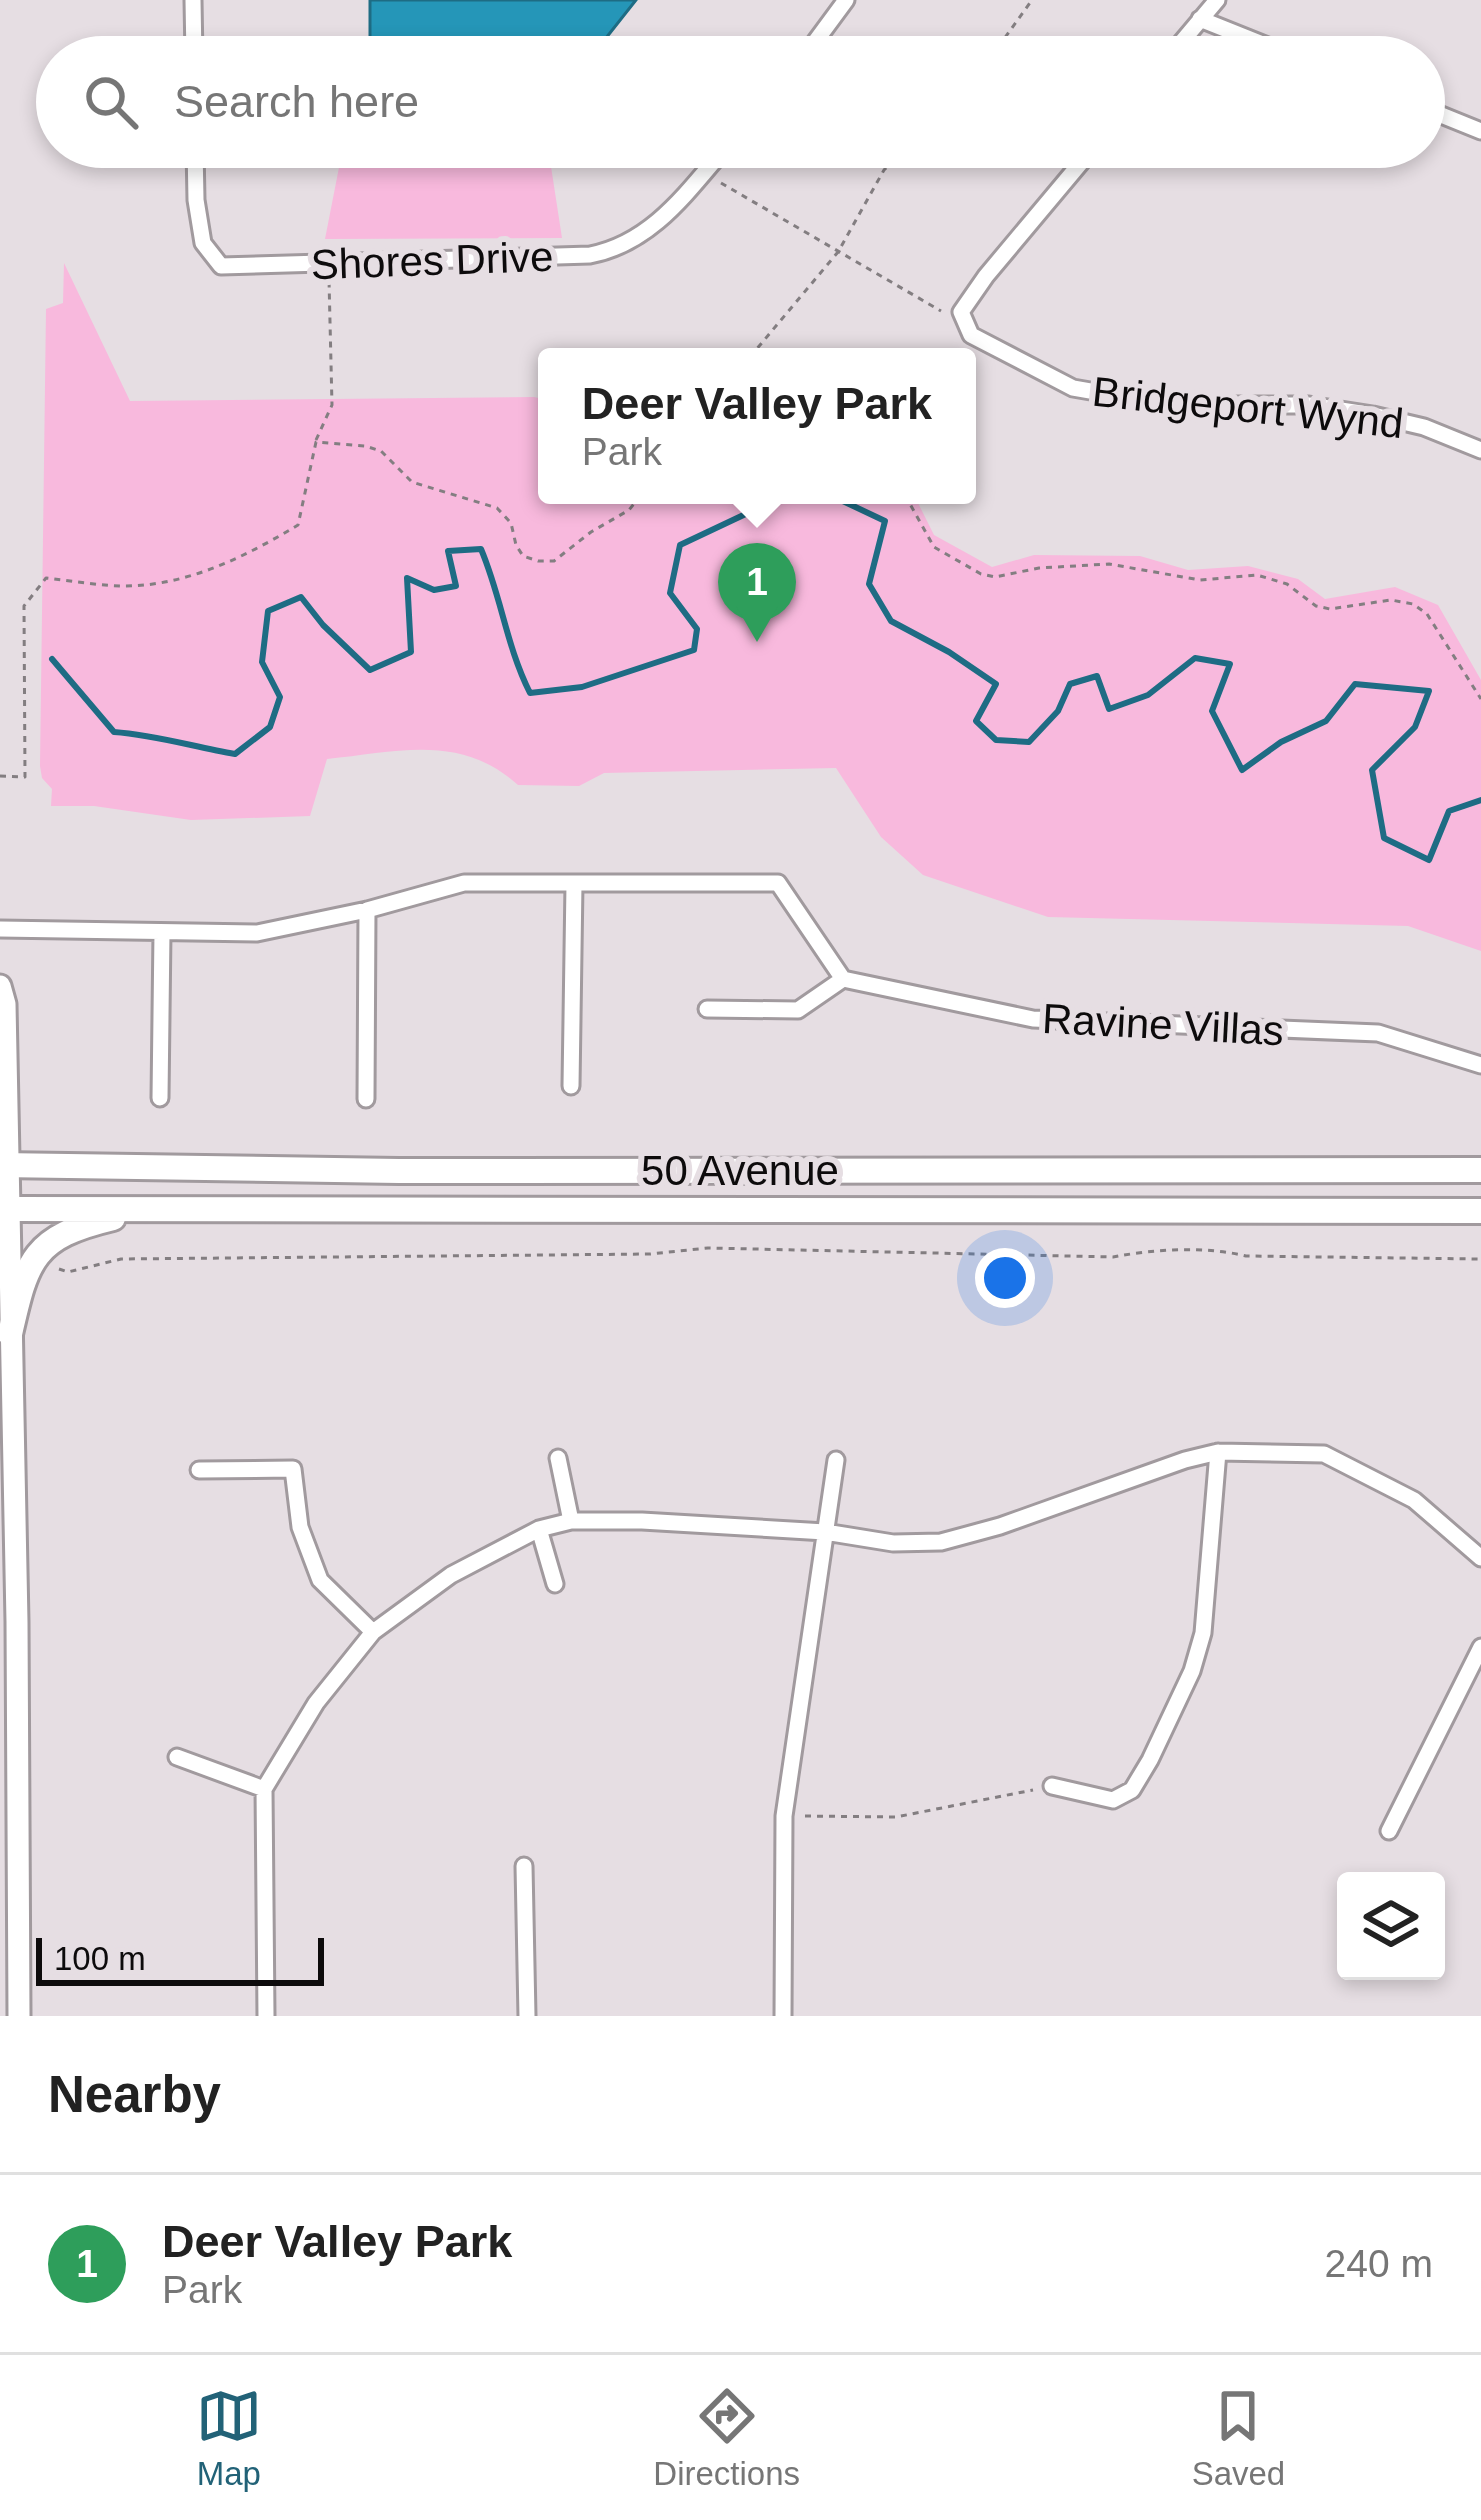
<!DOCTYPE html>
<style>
:root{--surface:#fff;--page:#f6f6f6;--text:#222;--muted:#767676;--line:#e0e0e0;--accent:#226277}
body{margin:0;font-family:Arial,sans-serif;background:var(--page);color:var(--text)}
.controls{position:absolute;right:36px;bottom:36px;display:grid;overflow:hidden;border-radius:12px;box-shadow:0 6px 18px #0003}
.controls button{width:108px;height:108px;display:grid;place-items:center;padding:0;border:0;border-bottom:3px solid var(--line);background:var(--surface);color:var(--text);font:60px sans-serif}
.scale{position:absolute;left:36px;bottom:30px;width:288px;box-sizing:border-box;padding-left:12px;border:6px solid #0d0b0c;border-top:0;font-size:33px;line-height:42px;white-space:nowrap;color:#0d0b0c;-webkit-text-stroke:9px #e6dee3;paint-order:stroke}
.you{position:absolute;left:1005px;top:1278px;width:42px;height:42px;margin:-30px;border:9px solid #fff;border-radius:50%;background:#1a73e8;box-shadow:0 0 0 18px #1a73e833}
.badge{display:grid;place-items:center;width:78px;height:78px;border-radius:50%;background:var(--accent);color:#fff;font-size:39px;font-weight:700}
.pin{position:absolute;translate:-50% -99px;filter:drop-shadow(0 3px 6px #0008)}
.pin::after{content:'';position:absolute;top:63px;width:42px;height:36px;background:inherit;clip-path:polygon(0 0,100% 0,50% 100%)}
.popup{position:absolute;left:538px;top:348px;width:438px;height:156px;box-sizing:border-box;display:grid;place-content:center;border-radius:12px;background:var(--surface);filter:drop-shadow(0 3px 9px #0005);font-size:39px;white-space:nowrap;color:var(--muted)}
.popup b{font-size:45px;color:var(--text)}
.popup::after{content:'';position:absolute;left:50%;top:100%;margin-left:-24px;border:24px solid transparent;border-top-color:var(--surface)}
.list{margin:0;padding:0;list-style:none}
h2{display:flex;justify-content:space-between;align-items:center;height:156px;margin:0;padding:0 48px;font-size:51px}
h2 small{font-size:39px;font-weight:400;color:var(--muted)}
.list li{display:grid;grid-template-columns:78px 1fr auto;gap:36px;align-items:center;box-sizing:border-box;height:180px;padding:0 48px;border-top:3px solid var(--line)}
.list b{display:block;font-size:45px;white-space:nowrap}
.list p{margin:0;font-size:39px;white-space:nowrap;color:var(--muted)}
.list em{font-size:39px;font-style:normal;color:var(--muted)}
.icon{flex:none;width:66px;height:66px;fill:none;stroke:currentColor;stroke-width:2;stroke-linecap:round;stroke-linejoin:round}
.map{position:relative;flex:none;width:1481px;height:2016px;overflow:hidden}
.search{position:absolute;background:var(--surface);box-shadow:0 6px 18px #0003;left:36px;right:36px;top:36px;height:132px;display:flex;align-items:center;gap:30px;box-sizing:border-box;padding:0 42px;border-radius:66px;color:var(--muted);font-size:45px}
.sheet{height:336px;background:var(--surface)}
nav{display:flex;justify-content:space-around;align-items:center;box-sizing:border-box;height:168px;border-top:3px solid var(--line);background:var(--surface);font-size:33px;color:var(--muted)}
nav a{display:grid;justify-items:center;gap:6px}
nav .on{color:var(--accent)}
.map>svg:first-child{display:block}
.green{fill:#f8b9dd}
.water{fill:#2596b8;stroke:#1e6c84;stroke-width:3}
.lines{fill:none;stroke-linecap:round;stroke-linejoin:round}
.stream{stroke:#1e6c84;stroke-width:6}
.street-casing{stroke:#a19a9e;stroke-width:21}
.secondary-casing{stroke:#a19a9e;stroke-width:27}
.primary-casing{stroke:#a19a9e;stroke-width:30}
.path{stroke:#837e81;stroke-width:3;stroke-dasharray:6 6;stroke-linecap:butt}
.street{stroke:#fff;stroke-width:15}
.secondary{stroke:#fff;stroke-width:21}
.primary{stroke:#fff;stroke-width:24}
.labels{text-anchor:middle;stroke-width:12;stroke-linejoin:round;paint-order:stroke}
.street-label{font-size:42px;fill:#0d0b0c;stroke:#e6dee3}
</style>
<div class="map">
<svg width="1481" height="2016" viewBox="0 0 1481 2016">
<rect width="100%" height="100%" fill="#e6dee3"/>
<!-- green -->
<path class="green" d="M 343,147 L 548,147 L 562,238 L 325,239 Z
M 64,263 L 130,401 L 534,397 L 547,400 L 547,495 L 914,495 L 934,535 L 992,567 L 1034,555 L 1140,556 L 1188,570 L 1248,566 L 1298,579 L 1325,599 L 1395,587 L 1438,605 L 1481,680 L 1481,951 L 1408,926 L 1048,917 L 923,875 L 881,837 L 836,768 L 604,773 L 579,786 L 518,785 C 460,733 398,752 327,759 L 310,816 L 191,820 L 94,806 L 51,806 L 52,789 L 42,778 L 40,766 L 46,309 L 63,303 Z"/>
<!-- water -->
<path class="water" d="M 370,0 L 636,0 L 591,57 L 370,57 Z"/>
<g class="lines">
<!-- stream -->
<path class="stream" d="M 830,495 L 885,521 L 869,584 L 891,621 L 949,652 L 996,684 L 976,721 L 996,740 L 1029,742 L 1058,711 L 1070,684 L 1097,676 L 1109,709 L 1148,695 L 1195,658 L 1230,664 L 1212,711 L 1242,770 L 1281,742 L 1326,721 L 1355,684 L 1429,691 L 1415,727 L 1372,770 L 1384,838 L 1429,860 L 1449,811 L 1481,800
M 52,659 L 114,732 C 156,735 194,747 235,754 L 270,727 L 280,697 L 262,662 L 268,611 L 301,597 L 323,625 L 370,670 L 411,652 L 407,578 L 434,590 L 456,586 L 448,551 L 481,549 C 502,599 506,645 530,693 L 582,687 L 694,650 L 697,629 L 670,593 L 680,545 L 752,511 L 763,495"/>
<defs>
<path id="street" d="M 193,0 L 194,57
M 1200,19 L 1295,57
M 804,57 L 846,0
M 1169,57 L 1217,0
M 1424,108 L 1481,131
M 195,147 L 196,200 L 203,243 L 221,266 L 590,255 C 652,243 687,192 726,147
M 1094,147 L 986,276 L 961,312 L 971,335 L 1073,388 L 1171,405 L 1309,405 L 1373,415 L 1424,427 L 1481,450
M 0,929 L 257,933 L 367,910 L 464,883 L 778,883 L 843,979 L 1033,1019 L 1378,1033 L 1481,1065
M 707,1009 L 798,1010 L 843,979
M 571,1086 L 574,884
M 160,1098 L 162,932
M 366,1099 L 367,910
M 558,1458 L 571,1521
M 199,1470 L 293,1469 L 300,1527 L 320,1580 L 373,1632
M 539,1529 L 555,1584
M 177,1757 L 264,1789
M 1052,1786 L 1113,1800 L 1132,1790 L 1150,1760 L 1192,1671 L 1203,1633 L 1218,1452
M 1389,1831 L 1481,1647
M 524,1866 L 527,2016
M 266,2016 L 264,1789 L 316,1703 L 373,1632 L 451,1575 L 539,1529 L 571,1521 L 642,1521 L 825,1532 L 893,1543 L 941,1542 L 1000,1526 L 1185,1460 L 1218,1452 L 1324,1454 L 1414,1500 L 1481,1558
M 783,2016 L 784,1816 L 836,1460"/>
<path id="secondary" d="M 0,986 L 5,1004 L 17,1622 L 19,2016"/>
<path id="primary" d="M 0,1165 L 399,1171 L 1481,1170
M 0,1209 L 1481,1211
M 10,1334 C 27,1259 33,1237 113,1218"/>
</defs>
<!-- street casing -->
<use href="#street" class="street-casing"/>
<!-- secondary casing -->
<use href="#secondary" class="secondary-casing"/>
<!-- primary casing -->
<use href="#primary" class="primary-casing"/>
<!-- path -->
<path class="path" d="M 991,57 L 1032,0
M 721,183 L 941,311
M 750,357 L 838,252 L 884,170 L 907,147
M 316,440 L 332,405 L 329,280
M 905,495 L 934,547 L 981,574 L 995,577 L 1039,568 L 1109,564 L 1200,580 L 1257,575 L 1287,584 L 1316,606 L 1330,609 L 1391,600 L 1413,604 L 1427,614 L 1481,699
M 0,776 L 25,777 L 24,606 L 46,578 C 71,581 96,585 121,586 C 185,587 245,557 298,525 L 316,442 L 365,446 L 381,451 L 412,482 L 497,508 L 511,523 L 516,545 L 523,556 L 538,561 L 554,561 L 591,532 L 629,510 L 641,495
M 59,1269 L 68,1272 L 121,1259 L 650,1254 L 708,1248 L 1113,1257 C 1155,1249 1205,1246 1246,1256 L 1481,1259
M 805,1816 L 896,1817 L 1033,1790"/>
<!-- street -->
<use href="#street" class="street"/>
<!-- secondary -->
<use href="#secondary" class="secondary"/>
<!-- primary -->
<use href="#primary" class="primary"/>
</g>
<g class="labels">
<!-- street labels -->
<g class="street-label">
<text transform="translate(432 260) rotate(-2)" y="15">Shores Drive</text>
<text transform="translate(1248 407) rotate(6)" y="15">Bridgeport Wynd</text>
<text transform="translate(1163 1024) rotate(3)" y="15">Ravine Villas</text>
<text x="740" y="1185">50 Avenue</text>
</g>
</g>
</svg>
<div class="controls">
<button><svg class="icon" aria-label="layers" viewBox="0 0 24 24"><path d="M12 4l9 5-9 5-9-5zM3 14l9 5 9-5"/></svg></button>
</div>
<div class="scale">100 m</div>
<div class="you"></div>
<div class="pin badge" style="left:757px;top:642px;background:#2e9e5b">1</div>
<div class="popup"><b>Deer Valley Park</b>Park</div>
<div class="search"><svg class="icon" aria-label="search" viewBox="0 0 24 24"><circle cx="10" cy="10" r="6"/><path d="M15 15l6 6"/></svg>Search here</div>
</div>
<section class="sheet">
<h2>Nearby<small></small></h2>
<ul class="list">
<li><span class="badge" style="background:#2e9e5b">1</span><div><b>Deer Valley Park</b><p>Park</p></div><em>240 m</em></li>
</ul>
</section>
<nav>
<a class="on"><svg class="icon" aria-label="map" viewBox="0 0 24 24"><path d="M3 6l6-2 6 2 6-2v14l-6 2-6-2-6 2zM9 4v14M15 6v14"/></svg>Map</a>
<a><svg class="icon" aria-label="directions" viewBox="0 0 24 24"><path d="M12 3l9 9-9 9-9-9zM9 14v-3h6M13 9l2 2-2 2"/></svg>Directions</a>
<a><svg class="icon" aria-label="saved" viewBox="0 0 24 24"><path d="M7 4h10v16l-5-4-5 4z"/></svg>Saved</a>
</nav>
